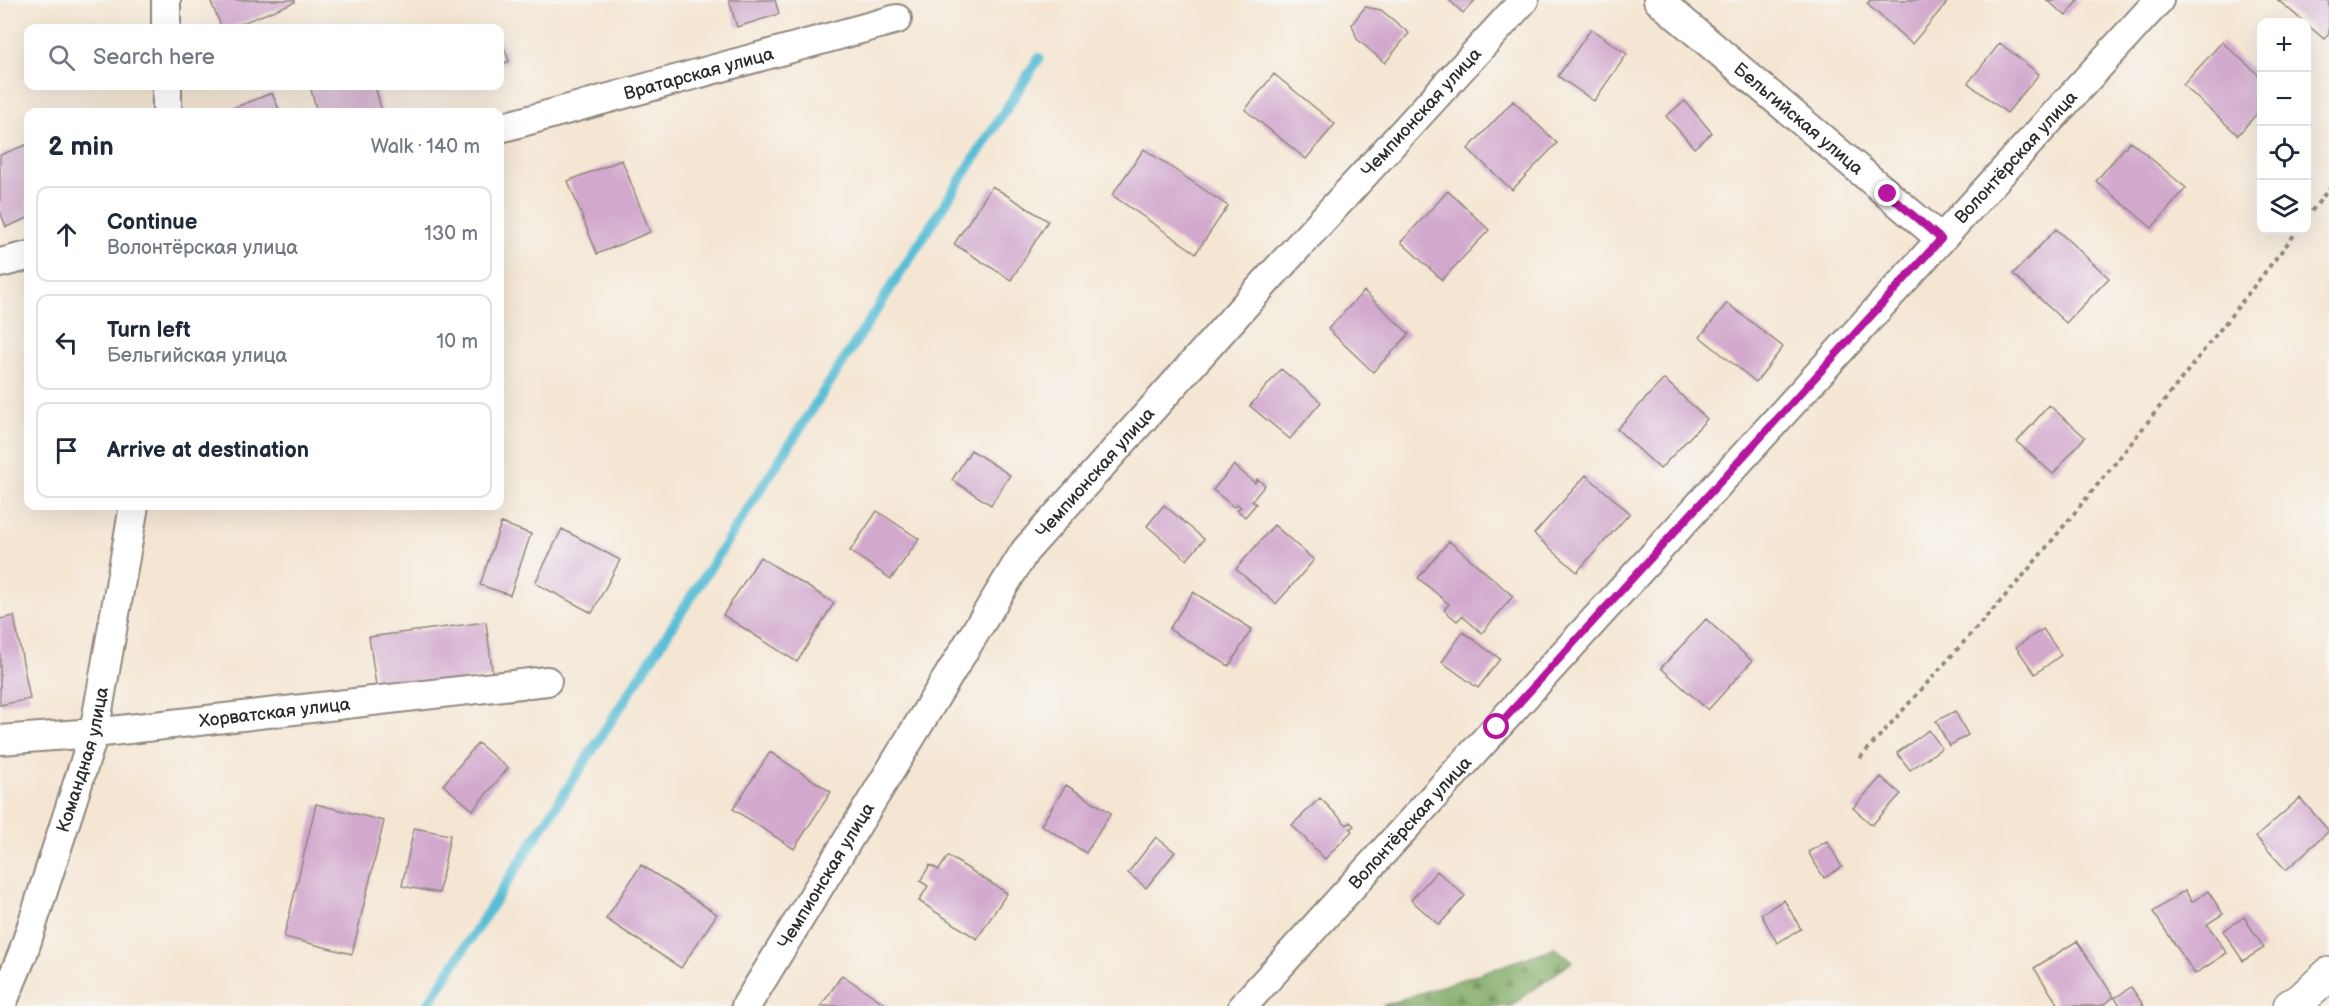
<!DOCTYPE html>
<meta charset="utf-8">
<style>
:root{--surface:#fff;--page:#f2f2f3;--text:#1f2937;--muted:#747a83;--line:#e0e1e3}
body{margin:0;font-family:"Balsamiq Sans",sans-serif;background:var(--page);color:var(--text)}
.controls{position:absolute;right:18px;top:18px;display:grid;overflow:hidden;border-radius:12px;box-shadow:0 6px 24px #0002}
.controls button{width:54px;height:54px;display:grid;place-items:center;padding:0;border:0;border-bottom:2px solid var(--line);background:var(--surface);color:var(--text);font:30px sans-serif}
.stop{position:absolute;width:18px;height:18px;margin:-14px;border:4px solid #b5179e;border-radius:50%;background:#fff}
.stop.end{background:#b5179e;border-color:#fff;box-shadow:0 2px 6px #0008}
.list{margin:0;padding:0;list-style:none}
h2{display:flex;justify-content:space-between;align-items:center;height:78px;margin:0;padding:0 24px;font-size:26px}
h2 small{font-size:20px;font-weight:400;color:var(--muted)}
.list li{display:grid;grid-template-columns:39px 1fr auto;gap:18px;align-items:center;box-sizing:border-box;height:96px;margin:0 12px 12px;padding:0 12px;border:2px solid var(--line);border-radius:12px}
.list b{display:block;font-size:22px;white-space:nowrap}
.list p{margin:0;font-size:20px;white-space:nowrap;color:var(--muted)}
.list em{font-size:20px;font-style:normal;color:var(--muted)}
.icon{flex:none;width:33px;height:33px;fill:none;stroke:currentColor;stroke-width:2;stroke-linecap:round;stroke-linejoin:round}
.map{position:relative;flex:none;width:2329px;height:1006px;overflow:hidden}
.search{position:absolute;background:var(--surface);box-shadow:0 6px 24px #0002;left:24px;top:24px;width:480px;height:66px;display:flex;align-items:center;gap:15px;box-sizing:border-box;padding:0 21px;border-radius:12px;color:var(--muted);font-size:22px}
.panel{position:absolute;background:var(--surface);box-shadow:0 6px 24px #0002;left:24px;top:108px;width:480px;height:402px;border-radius:12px}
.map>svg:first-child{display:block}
.forest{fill:url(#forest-firs);stroke:#546a46;stroke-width:1.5}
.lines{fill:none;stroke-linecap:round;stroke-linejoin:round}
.stream{stroke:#58bed6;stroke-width:10}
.building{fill:#d2a8cd}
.minor-casing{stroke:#90887f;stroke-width:32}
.secondary-casing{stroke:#90887f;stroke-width:36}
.path{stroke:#90887f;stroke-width:4;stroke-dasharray:4.5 4.5;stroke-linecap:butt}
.minor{stroke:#fff;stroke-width:28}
.secondary{stroke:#fff;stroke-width:33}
.route{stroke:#b5179e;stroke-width:8}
.labels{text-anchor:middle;stroke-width:5;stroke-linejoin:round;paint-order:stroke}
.street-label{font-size:18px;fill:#2b2b2b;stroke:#f6f6f2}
</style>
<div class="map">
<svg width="2329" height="1006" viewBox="0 0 2329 1006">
<defs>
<pattern id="forest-firs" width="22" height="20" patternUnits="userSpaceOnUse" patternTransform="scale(1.5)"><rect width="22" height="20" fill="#7ca860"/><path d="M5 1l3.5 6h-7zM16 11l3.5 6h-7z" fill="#66894f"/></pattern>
</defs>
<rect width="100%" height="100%" fill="#f6f6f2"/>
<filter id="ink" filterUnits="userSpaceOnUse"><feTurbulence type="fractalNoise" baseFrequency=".0167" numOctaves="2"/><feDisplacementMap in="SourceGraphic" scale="12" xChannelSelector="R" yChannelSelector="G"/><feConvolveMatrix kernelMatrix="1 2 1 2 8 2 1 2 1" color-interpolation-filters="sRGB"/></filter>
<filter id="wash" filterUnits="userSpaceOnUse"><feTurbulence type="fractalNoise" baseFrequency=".008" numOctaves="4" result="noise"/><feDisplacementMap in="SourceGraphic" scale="24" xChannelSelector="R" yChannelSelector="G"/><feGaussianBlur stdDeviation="1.35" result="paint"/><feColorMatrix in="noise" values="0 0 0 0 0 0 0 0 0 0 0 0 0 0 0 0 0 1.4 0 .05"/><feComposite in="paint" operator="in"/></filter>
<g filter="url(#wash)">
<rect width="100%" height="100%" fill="#f5e6d3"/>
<!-- forest -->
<path class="forest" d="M 1555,948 L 1573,961 L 1511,1006 L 1382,1006 Z"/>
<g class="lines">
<!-- stream -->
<path class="stream" d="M 427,1006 L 1039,58"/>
</g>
<g id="blocks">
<!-- building -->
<path class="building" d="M 210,0 L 295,0 L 295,2 L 230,28 L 222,28 Z
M 729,0 L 775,0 L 779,14 L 737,27 Z
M 1449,0 L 1475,0 L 1463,13 Z
M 1870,0 L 1949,0 L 1912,44 L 1867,4 Z
M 2047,0 L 2079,0 L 2066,16 Z
M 2278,0 L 2329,0 L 2329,33 L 2324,39 Z
M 1365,7 L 1381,10 L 1409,33 L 1385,63 L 1357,39 L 1352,24 Z
M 1591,29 L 1627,54 L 1594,101 L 1558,76 Z
M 500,37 L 509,61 L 500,65 Z
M 2222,42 L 2262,78 L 2262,108 L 2238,135 L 2183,85 Z
M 2000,43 L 2039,74 L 2007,113 L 1968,83 Z
M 1274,74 L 1335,124 L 1306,159 L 1245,110 Z
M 310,86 L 375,86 L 382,112 L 317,112 Z
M 272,93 L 280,112 L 223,112 Z
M 1513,101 L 1557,143 L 1512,190 L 1468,149 Z
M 1685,101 L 1712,133 L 1694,148 L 1666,116 Z
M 2130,141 L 2186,188 L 2152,228 L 2096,181 Z
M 28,144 L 28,218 L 6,227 L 0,211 L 0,155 Z
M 1144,149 L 1228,206 L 1196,253 L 1112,195 Z
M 622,160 L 650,232 L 597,254 L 568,181 Z
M 992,186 L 1048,221 L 1011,280 L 954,244 Z
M 1448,191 L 1489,230 L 1442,280 L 1401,242 Z
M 2056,229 L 2109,278 L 2066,323 L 2013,274 Z
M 1364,291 L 1409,334 L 1373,372 L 1328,329 Z
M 1727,303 L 1783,347 L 1756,382 L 1700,337 Z
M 1281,369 L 1321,402 L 1290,439 L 1250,406 Z
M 1664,379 L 1707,419 L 1660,469 L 1617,429 Z
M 2049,405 L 2085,437 L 2053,474 L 2017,442 Z
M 971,450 L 1010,475 L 991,505 L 952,480 Z
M 1234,465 L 1255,483 L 1257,479 L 1265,485 L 1252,501 L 1256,504 L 1245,517 L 1237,510 L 1241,507 L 1237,504 L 1234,507 L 1213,490 Z
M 1586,475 L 1630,513 L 1577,572 L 1534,534 Z
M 1164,505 L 1204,539 L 1187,560 L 1147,526 Z
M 877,511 L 919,539 L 891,579 L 850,551 Z
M 501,523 L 531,534 L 510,595 L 480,585 Z
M 1274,525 L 1314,560 L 1276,604 L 1236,569 Z
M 562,529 L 620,560 L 592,613 L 535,583 Z
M 1449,541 L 1513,596 L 1482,633 L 1462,616 L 1457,621 L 1444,610 L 1449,604 L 1418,578 Z
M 760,557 L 834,603 L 797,662 L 723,615 Z
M 1193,592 L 1252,629 L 1229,666 L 1169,629 Z
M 14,616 L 30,699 L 0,705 L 0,619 Z
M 1706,619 L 1752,661 L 1708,710 L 1661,668 Z
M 486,622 L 493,677 L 377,692 L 369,637 Z
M 2043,629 L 2061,655 L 2035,674 L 2016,647 Z
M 1463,632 L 1500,659 L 1478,688 L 1442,662 Z
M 1955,711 L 1968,735 L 1949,746 L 1936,721 Z
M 1929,730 L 1942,748 L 1910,770 L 1897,753 Z
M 478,743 L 508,768 L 473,810 L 443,785 Z
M 770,752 L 831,792 L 794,849 L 733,809 Z
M 1881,777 L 1901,794 L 1872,825 L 1853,808 Z
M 1066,785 L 1111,813 L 1086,853 L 1041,825 Z
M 1320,798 L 1347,825 L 1350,822 L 1354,826 L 1350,829 L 1352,831 L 1325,859 L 1292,825 Z
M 2300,798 L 2329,831 L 2286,870 L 2256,837 Z
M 316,804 L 384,821 L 352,954 L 284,937 Z
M 414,828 L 450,835 L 439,893 L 402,886 Z
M 1156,837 L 1175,852 L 1146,888 L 1128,873 Z
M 1827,841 L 1842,867 L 1824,878 L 1808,852 Z
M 948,856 L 1007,893 L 977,939 L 919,901 L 928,886 L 920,881 L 930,865 L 939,870 Z
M 641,865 L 717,914 L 681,968 L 606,919 Z
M 1437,871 L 1465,896 L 1439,925 L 1411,900 Z
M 2185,890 L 2192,902 L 2208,891 L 2223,914 L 2207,924 L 2227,953 L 2195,974 L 2153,912 Z
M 1784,900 L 1801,929 L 1777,943 L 1761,914 Z
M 2244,917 L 2264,948 L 2243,961 L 2223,931 Z
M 2077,941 L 2114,997 L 2101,1006 L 2059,1006 L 2034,968 Z
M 842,975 L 888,1006 L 821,1006 Z
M 2131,987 L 2144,1006 L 2121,1006 L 2115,998 Z"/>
</g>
</g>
<g filter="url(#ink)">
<use href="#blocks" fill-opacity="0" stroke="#90887f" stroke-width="1.5"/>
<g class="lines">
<defs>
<g id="minor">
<path d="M 166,0 L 166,28"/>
<path id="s1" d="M 1658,0 L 1941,239"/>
<path d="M 167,86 L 167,112"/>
<path id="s2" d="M 500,128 L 897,19"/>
<path d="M 0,263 L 28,256"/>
<path id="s3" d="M 0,740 L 94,733 L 547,681"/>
<path id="s4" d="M 1,1006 L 23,953 L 94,733 L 134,506"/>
<path id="s5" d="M 746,1006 L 1025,551 L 1262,286 L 1524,0"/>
<path id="s6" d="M 1243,1006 L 2159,0"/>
</g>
<path id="secondary" d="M 2290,1006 L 2303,998 L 2329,974"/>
</defs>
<!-- minor casing -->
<use href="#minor" class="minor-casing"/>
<!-- secondary casing -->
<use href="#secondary" class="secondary-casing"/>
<!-- path -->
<path class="path" d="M 2306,218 L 2329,189
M 1860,758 L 2023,576 L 2125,451 L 2298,230"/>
<!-- minor -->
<use href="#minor" class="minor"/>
<!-- secondary -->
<use href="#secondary" class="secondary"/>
</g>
</g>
<g class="lines" filter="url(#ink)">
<!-- route -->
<path class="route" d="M 1497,727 L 1941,239 L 1888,194"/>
</g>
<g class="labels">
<!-- street labels -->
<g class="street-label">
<text dy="6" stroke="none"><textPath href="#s2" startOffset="206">Вратарская улица</textPath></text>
<text dy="6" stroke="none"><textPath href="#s5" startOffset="1125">Чемпионская улица</textPath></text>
<text dy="6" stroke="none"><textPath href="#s1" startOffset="184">Бельгийская улица</textPath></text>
<text dy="6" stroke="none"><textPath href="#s6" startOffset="1148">Волонтёрская улица</textPath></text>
<text dy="6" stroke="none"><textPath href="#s5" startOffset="639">Чемпионская улица</textPath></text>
<text dy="6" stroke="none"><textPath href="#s3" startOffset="276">Хорватская улица</textPath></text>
<text dy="6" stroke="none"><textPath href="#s4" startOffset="260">Командная улица</textPath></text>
<text dy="6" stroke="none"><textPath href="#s6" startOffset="248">Волонтёрская улица</textPath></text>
<text dy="6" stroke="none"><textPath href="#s5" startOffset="153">Чемпионская улица</textPath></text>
</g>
</g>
</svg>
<div class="controls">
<button>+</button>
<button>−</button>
<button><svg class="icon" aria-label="locate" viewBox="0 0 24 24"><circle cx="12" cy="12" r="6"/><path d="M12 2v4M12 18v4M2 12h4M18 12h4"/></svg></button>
<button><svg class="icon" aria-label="layers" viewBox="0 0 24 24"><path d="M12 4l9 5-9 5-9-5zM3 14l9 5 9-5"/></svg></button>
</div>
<div class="stop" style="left:1497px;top:727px"></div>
<div class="stop end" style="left:1888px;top:194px"></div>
<div class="search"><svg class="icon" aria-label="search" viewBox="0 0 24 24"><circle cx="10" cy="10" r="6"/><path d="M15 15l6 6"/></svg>Search here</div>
<section class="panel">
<h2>2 min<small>Walk · 140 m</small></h2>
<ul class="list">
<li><svg class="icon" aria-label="ahead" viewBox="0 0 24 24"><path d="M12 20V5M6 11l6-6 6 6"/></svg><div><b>Continue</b><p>Волонтёрская улица</p></div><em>130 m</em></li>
<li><svg class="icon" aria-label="left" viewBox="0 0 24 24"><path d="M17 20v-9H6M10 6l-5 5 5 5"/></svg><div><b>Turn left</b><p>Бельгийская улица</p></div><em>10 m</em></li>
<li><svg class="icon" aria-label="arrive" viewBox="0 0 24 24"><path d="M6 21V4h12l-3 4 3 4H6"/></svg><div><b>Arrive at destination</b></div></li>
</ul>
</section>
</div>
